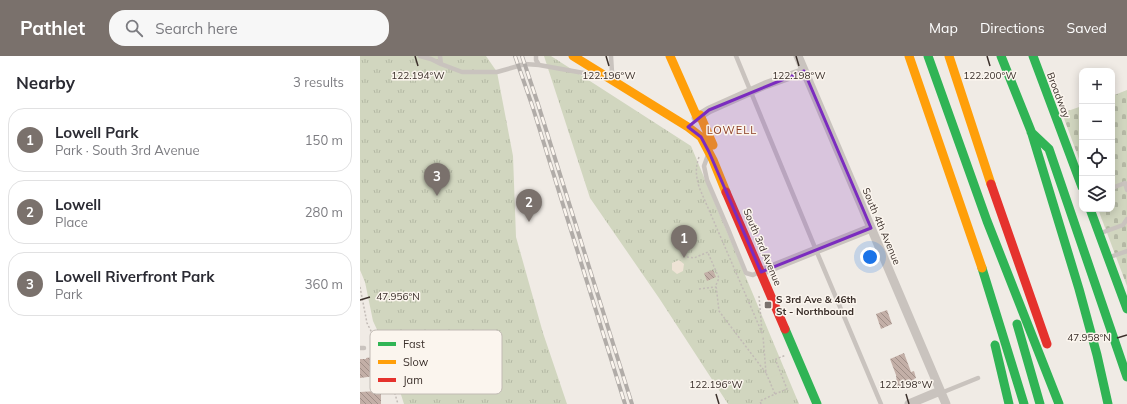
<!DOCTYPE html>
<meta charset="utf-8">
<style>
:root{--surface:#fff;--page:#f7f7f7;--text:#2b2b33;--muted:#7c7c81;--line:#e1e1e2;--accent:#7a716c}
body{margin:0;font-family:Mulish,sans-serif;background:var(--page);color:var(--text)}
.controls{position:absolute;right:12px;top:12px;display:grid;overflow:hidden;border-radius:8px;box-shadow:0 2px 10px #0003}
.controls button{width:36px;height:36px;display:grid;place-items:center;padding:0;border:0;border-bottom:1px solid var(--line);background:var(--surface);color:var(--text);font:20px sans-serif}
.you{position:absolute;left:510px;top:201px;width:14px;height:14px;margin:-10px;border:3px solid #fff;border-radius:50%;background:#1a73e8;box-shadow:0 0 0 6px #1a73e833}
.badge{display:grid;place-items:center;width:26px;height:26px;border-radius:50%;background:var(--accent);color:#fff;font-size:13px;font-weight:700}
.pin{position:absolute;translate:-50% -33px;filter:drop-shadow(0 1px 2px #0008)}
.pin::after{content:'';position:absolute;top:21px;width:14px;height:12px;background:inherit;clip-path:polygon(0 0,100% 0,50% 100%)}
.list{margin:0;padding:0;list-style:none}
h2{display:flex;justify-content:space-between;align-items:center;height:52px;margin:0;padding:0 16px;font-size:17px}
h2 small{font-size:13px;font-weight:400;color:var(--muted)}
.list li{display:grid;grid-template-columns:26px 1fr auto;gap:12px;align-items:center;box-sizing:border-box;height:64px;margin:0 8px 8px;padding:0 8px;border:1px solid var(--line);border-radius:16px}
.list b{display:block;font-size:15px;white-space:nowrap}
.list p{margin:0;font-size:13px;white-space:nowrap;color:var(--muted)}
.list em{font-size:13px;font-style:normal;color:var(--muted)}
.icon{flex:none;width:22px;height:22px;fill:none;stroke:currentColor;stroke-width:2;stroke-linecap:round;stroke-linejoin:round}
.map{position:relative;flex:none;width:767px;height:348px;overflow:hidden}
header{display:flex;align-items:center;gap:24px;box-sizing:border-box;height:56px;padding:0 20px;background:var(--accent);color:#fff}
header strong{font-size:19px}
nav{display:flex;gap:22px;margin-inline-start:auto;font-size:14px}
.search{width:280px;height:36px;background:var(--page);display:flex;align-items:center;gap:10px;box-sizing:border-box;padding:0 14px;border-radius:16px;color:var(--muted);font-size:15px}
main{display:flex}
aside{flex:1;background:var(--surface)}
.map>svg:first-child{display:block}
.cemetery{fill:url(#cemetery-stones)}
.park{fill:url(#park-tufts)}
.garden{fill:#d1d6bf}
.plaza{fill:#eee3d5}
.building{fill:url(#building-back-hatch)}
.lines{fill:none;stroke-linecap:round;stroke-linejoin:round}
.path{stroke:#c2bbb6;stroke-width:1.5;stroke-dasharray:2 2;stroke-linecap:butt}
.lane{stroke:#c9c3be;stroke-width:4.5}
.street{stroke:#c9c3be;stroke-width:9}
.fast{stroke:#30b455;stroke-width:9}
.slow{stroke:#ff9f0a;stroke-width:9}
.jam{stroke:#e5322d;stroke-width:9}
.rail-casing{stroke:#b1aca8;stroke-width:4}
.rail{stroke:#fbf5ee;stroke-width:2.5;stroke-dasharray:8;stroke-linecap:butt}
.marked{fill:#7b2cbf;fill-opacity:0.2;stroke:#7b2cbf;stroke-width:3;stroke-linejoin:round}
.ticks{fill:none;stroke:#3b302b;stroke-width:1.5}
.poi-dot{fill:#7a716c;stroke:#fbf5ee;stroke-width:1.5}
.labels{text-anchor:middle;stroke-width:3;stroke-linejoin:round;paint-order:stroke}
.street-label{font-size:10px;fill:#3b302b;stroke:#fbf5ee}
.poi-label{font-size:10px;font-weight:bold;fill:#3b302b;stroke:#fbf5ee;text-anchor:start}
.neighbourhood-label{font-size:11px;letter-spacing:1px;fill:#8c3b22;stroke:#fbf5ee}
.key{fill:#fbf5ee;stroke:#c1bab4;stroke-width:1}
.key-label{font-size:11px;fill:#3b302b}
.ticks-label{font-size:10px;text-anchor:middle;fill:#3b302b;stroke:#fbf5ee;stroke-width:3;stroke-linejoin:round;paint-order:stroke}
</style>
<header>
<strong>Pathlet</strong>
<div class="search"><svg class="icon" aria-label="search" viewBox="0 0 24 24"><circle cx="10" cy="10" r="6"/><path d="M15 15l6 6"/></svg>Search here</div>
<nav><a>Map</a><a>Directions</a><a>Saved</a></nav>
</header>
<main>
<aside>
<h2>Nearby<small>3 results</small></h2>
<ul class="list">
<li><span class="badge">1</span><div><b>Lowell Park</b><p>Park · South 3rd Avenue</p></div><em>150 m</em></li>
<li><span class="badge">2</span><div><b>Lowell</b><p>Place</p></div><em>280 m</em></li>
<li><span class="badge">3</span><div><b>Lowell Riverfront Park</b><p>Park</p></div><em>360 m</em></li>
</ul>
</aside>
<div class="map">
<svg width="767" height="348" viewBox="0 0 767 348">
<defs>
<pattern id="cemetery-stones" width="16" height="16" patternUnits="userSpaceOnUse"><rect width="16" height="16" fill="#d1d6bf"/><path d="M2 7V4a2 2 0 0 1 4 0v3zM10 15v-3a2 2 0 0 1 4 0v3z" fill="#b4b8a4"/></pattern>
<pattern id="park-tufts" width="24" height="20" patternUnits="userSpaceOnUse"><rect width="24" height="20" fill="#d1d6bf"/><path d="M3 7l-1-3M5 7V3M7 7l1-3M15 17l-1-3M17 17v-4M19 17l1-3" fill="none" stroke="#b4b8a4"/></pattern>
<pattern id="building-back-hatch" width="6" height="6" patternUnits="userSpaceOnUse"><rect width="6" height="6" fill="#c3afa7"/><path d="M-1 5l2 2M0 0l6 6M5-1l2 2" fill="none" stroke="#a08f88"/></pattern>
</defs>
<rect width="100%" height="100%" fill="#f0ebe5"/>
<!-- cemetery -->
<path class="cemetery" d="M 767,34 L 767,230 L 738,153 L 752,153 L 752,40 Z
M 722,50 L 722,111 L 702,57 Z"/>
<!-- park -->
<path class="park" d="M 0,0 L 126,0 L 137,16 L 153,100 L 156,181 L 183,277 L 207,348 L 44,348 L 27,295 L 13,265 L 5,226 L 0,214 Z
M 184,0 L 191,0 L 331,90 L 439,348 L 368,348 L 299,242 L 230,142 Z"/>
<!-- garden -->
<path class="garden" d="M 419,318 L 425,333 L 415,337 L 409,322 Z
M 421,338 L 425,348 L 402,348 L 402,346 Z"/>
<!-- plaza -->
<path class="plaza" d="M 319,204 L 324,208 L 323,215 L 317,218 L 312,214 L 312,207 Z"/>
<!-- building -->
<path class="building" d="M 353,214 L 356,221 L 347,225 L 344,217 Z
M 527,254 L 532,268 L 521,273 L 516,258 Z
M 544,297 L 551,316 L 554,315 L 556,322 L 554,323 L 556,327 L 541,333 L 539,333 L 537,329 L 536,319 L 530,303 Z
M 13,301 L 13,303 L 14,303 L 15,320 L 0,322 L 0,303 L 6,303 L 6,302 Z
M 18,335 L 18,336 L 21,336 L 21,348 L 0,348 L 0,336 Z"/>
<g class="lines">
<!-- path -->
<path class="path" d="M 339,101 C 335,113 336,119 339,131 L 403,279
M 327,201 L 334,202 L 348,196 L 348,197 L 359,222 L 356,229 L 359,255 L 406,317
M 0,231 L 7,267 L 24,301 L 38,348
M 339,233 L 356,231
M 399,240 L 402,276
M 415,338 L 427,333 L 416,305 L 416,303 L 426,299
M 401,348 L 400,345 L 415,338 L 406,317 L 403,280"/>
<!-- lane -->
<path class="lane" d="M 60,0 L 71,3 L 81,8
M 80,0 L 81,8 L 102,16 L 137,16 L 165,8 L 179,9
M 176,0 L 176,4 L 179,9 L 235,19
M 376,0 L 456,194 L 521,348
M 249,20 L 252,17 L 251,0
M 348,99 L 344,110 L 347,124 L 368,173 L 386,217 L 393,219 L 399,216
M 752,132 L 765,127 L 767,134
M 741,177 L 763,169 L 767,163
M 750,201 L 767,195
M 0,292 L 4,292
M 581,337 L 618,322"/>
<!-- street -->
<path class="street" d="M 438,0 L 586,348
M 336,62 L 349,54 L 405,29 L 444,15
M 401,216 L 511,172
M 549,348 L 580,335"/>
<!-- fast -->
<path class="fast" d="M 568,0 L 627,165 L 699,348
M 641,0 L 671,75 L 719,233 L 737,299 L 748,348
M 673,0 L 722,131
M 671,76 L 689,93 L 767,321
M 730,153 L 767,253
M 622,212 L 664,348
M 657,268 L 680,348
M 425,273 L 457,348
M 635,289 L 649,348"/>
<!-- slow -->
<path class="slow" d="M 213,0 L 328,71 L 341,81 L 353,104 L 366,136
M 310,0 L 337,61
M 549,0 L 622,212
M 589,0 L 631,128
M 340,59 L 353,89"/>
<!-- jam -->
<path class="jam" d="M 631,128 L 687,288
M 366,136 L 425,273"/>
<defs>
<path id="rail" d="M 155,0 L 172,49 L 265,348
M 162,0 L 178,48 L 272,348"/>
</defs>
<!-- rail casing -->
<use href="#rail" class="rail-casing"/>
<!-- rail -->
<use href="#rail" class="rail"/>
</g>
<!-- marked area -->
<path class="marked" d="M 444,15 L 511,172 L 401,216 L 349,96 L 341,81 L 328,71 L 349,54 Z"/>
<!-- ticks -->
<path class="ticks" d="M 55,0 L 58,10M 246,0 L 249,10M 436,0 L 439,10M 627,0 L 630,10M 0,244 L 10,241M 757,282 L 767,279M 356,338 L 359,348M 546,338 L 549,348"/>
<!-- markers -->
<rect class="poi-dot" x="404" y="245" width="8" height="8" rx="2"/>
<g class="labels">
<!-- street labels -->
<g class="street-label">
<text transform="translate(699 39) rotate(69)" y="4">Broadway</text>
<text transform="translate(522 170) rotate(67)" y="4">South 4th Avenue</text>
<text transform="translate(403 191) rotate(67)" y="4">South 3rd Avenue</text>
</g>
<!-- poi labels -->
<g class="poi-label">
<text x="416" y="247">S 3rd Ave &amp; 46th<tspan x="416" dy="12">St - Northbound</tspan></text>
</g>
<!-- neighbourhood labels -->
<g class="neighbourhood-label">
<text x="372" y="78">LOWELL</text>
</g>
</g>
<!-- legend -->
<rect x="10" y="274" width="132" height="64" rx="6" class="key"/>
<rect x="18" y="286" width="18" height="4" fill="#30b455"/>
<rect x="18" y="304" width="18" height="4" fill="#ff9f0a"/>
<rect x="18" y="322" width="18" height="4" fill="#e5322d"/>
<g class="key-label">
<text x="43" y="292">Fast</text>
<text x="43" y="310">Slow</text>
<text x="43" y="328">Jam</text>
</g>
<g class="ticks-label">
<text x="58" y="23">122.194°W</text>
<text x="249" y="23">122.196°W</text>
<text x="439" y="23">122.198°W</text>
<text x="630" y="23">122.200°W</text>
<text x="38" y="244">47.956°N</text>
<text x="729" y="285">47.958°N</text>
<text x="356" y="332">122.196°W</text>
<text x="546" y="332">122.198°W</text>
</g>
</svg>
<div class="controls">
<button>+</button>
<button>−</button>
<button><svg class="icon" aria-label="locate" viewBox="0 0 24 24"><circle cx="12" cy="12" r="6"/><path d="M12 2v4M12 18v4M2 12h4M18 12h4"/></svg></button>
<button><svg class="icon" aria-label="layers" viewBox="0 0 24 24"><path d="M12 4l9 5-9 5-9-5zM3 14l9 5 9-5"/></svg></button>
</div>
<div class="you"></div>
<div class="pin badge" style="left:324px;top:202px">1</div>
<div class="pin badge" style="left:169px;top:166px">2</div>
<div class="pin badge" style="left:77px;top:140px">3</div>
</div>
</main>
